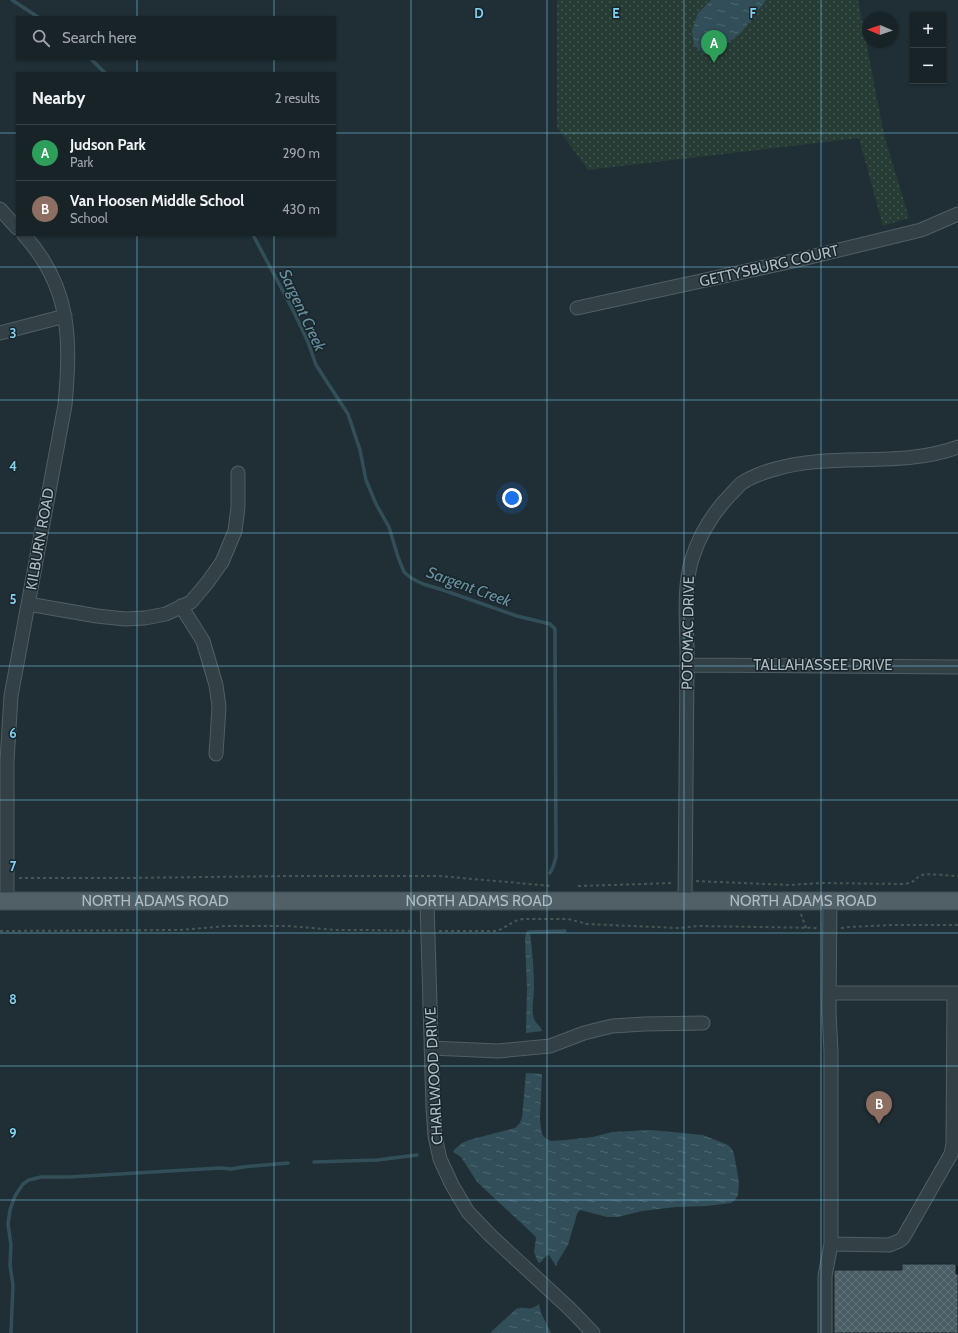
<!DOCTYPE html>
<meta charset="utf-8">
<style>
:root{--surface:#182328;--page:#252f34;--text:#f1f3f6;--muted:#9fa4a8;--line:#364045;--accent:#db2777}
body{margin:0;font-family:Cabin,sans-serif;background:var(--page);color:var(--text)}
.controls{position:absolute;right:12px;top:12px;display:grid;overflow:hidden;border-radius:0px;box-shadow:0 1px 3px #0004}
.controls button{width:36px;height:36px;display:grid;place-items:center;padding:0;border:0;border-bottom:1px solid var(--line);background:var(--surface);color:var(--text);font:20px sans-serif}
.compass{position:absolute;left:862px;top:12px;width:36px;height:36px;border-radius:50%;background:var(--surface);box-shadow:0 1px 3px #0004;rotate:272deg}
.you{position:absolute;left:512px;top:498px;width:14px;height:14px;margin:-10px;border:3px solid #fff;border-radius:50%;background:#1a73e8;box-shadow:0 0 0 6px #1a73e833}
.badge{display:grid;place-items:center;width:26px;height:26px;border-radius:50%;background:var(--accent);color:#fff;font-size:13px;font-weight:700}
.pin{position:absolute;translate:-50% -33px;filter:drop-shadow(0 1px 2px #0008)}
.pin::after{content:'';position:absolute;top:21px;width:14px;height:12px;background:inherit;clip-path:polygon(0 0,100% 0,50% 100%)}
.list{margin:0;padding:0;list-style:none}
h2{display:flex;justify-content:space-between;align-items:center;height:52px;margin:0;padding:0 16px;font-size:17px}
h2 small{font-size:13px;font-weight:400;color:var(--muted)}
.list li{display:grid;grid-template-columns:26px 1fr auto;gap:12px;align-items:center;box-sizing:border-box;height:56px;padding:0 16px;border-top:1px solid var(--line)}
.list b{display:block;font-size:15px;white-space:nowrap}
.list p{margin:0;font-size:13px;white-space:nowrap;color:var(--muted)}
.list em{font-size:13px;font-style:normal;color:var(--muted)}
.icon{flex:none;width:22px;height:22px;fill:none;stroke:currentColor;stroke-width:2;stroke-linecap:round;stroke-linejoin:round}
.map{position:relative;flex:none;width:958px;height:1333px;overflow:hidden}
.search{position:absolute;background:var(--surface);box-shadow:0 1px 3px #0004;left:16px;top:16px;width:320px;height:44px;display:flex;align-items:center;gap:10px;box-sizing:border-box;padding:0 14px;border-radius:0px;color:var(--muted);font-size:15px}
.panel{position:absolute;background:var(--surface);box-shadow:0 1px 3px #0004;left:16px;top:72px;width:320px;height:164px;border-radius:0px}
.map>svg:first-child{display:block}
.grass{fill:url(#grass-dots)}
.water{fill:url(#water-ripples)}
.shadow{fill:#0007}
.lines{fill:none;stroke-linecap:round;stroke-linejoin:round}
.stream{stroke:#324f59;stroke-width:3.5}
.building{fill:url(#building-cross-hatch);stroke:#1b272c}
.minor-casing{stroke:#515e64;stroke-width:15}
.major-casing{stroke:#404c52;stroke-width:19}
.path{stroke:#435854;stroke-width:2;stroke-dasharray:3 3;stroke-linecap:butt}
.minor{stroke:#334046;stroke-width:13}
.major{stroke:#516066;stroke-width:17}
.grid{fill:none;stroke:#81d1f3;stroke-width:1;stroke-opacity:0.55}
.labels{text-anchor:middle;stroke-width:3;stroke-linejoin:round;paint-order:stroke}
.street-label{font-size:15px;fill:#adbcc3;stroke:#19252a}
.water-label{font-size:16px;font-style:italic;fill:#6792a1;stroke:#19252a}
.grid-label{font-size:13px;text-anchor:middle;font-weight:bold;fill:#81d1f3;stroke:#19252a;stroke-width:3;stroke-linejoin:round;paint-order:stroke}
</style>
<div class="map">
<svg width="958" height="1333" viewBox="0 0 958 1333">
<defs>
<pattern id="grass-dots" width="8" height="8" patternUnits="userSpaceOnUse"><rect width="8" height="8" fill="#263c35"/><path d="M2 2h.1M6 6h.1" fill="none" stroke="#435651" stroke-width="1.8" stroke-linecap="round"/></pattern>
<pattern id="water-ripples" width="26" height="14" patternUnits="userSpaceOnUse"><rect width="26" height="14" fill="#324f59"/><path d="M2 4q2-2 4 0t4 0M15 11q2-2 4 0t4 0" fill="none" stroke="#4d666f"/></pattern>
<pattern id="building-cross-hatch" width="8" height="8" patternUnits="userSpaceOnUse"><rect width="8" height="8" fill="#4b5d64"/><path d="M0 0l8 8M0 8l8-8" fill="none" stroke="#627279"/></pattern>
</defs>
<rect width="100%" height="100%" fill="#202f35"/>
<!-- grass -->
<path class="grass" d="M 557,0 L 858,0 L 884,135 L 909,218 L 883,226 L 859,138 L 588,170 L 557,127 Z"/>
<!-- water -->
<path class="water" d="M 711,0 L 766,0 L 741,33 L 722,47 L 704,54 L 694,45 L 692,30 L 698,13 Z
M 528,930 L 530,932 C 532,950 534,969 534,988 C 534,997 531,1010 534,1019 C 536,1024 541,1026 542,1031 L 526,1033 L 527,989 L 525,940 L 526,933 Z
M 526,1073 L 542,1074 L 540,1119 L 541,1128 L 542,1134 L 545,1138 L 551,1141 L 565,1140 L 593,1137 L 612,1132 L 651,1130 L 703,1135 L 728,1145 L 732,1149 L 734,1154 L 739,1182 L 738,1195 L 735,1200 L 731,1203 L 706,1206 L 676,1207 L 642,1211 L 618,1217 L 607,1217 L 580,1210 L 577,1214 L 568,1245 L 557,1263 L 557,1265 L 556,1266 L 549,1255 L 546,1256 L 540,1263 L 538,1262 L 534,1252 L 536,1238 L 535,1236 L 477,1182 L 461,1157 L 453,1152 L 454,1150 L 462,1143 L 469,1140 L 515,1128 L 519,1124 L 522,1118 Z
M 539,1304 L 541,1313 L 551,1333 L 490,1333 L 516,1309 C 527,1305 527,1313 539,1304 Z"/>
<!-- shadow -->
<path class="shadow" d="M 956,1265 L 958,1267 L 958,1333 L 835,1333 L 903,1271 Z"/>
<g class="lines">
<!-- stream -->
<path class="stream" d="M 12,0 L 38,17
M 91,59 L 105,73
M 253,235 L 293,310 L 308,342 L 316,365 L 348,414 L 360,450 L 366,480 L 376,504 L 389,527 L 398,557 L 404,572 L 411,578 L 423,584 L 443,590 L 517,616 L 550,624 L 555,629 L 556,857 L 553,867 L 550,873
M 530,932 L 565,931
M 314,1162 L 377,1160 L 417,1155
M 11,1333 L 13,1285 L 10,1265 L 11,1245 L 8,1224 L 10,1210 L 15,1196 L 23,1184 L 29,1180 L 41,1177 L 69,1177 L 220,1168 L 231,1169 L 243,1167 L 288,1163"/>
</g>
<!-- building -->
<path class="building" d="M 902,1264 L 956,1264 L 956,1274 L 958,1274 L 958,1333 L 834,1333 L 834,1270 L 902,1270 Z"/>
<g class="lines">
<defs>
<path id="minor" d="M 0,209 L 17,228
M 577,308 L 802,259 L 921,230 L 958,214
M 0,333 L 65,316
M 28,604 L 97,616 L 125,619 L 145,618 L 166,614 L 191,602 L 207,583 L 222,562 L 235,531 L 238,507 L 238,473
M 181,606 L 203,641 L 216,685 L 219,707 L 216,754
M 687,665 L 958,667
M 7,901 L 7,761 L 11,696 L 65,405 C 71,339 71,287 24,235
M 685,901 C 686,823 687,745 687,667 C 688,634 682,590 692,559 C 700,533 714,511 733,492 C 736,489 739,485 742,483 C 749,478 764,472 772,470 C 833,451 899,469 958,447
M 427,902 L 433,1107 L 435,1136 L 440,1159 L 452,1185 L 468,1212 L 491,1236 L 570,1309 L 593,1333
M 829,993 L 958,993
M 431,1048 L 498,1051 L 550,1046 L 584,1033 L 612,1026 L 644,1024 L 703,1023
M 831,1244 L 889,1245 L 899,1241 L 903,1238 L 951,1154 L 953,1143 L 954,993
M 825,1333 L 825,1276 L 831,1244 L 831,1052 L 829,1011 L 830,901"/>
<g id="major">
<path id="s1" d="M 0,901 L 958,901"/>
</g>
</defs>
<!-- minor casing -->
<use href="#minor" class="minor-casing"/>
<!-- major casing -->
<use href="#major" class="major-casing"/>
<!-- path -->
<path class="path" d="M 19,878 L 126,878 L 288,876 L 439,876 L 552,886
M 696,881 L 789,885 L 822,883 L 903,884 C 916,883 914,878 922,875 C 929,873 950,876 958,876
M 578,886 L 674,883
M 801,914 L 806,928
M 841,928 L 850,927 L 891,925 L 958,925
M 0,931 L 180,930 L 226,926 L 287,926 L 337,930 L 365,930 L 416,931
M 439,931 L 495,931 C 506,929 512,920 523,919 L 568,919 L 587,924 L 678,928 L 700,926 L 818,928"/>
<!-- minor -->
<use href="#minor" class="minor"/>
<!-- major -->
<use href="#major" class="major"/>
</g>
<!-- grid -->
<path class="grid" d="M 137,0 L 137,17M 274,0 L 274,17M 411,0 L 411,1333M 547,0 L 547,1333M 684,0 L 684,1333M 821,0 L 821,1333M 137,59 L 137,73M 274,59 L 274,73M 0,133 L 17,133M 335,133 L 958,133M 137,235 L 137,1333M 274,235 L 274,1333M 0,267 L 958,267M 0,400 L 958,400M 0,533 L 958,533M 0,666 L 958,666M 0,800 L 958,800M 0,933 L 958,933M 0,1066 L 958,1066M 0,1200 L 958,1200"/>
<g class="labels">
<!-- street labels -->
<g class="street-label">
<text transform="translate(769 266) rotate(-13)" y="5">GETTYSBURG COURT</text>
<text transform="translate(40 539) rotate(-80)" y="5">KILBURN ROAD</text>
<text transform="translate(688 633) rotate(-89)" y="5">POTOMAC DRIVE</text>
<text x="823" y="670">TALLAHASSEE DRIVE</text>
<text dy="5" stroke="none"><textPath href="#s1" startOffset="155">NORTH ADAMS ROAD</textPath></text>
<text dy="5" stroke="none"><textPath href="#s1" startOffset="479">NORTH ADAMS ROAD</textPath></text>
<text dy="5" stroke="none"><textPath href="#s1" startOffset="803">NORTH ADAMS ROAD</textPath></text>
<text transform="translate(434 1076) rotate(-93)" y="5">CHARLWOOD DRIVE</text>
</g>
<!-- water labels -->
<g class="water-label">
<text transform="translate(303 310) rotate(65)" y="6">Sargent Creek</text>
<text transform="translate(469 586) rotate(20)" y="6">Sargent Creek</text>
</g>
</g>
<g class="grid-label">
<text x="479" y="18">D</text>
<text x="616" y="18">E</text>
<text x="753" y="18">F</text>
<text x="13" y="338">3</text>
<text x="13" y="471">4</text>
<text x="13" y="604">5</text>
<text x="13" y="738">6</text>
<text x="13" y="871">7</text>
<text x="13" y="1004">8</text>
<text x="13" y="1138">9</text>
</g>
</svg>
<div class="controls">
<button>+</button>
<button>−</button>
</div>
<svg class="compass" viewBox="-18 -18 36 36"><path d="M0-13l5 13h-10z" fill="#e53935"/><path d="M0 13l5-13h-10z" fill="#9fa4a8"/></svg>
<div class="you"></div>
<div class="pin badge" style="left:714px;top:63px;background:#2e9e5b">A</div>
<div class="pin badge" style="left:879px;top:1124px;background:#8d6e63">B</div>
<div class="search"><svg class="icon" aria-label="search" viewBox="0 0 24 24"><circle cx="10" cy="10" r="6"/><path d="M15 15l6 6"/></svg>Search here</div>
<section class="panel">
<h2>Nearby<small>2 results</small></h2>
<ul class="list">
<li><span class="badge" style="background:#2e9e5b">A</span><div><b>Judson Park</b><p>Park</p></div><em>290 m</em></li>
<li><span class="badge" style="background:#8d6e63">B</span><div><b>Van Hoosen Middle School</b><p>School</p></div><em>430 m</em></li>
</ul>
</section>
</div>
